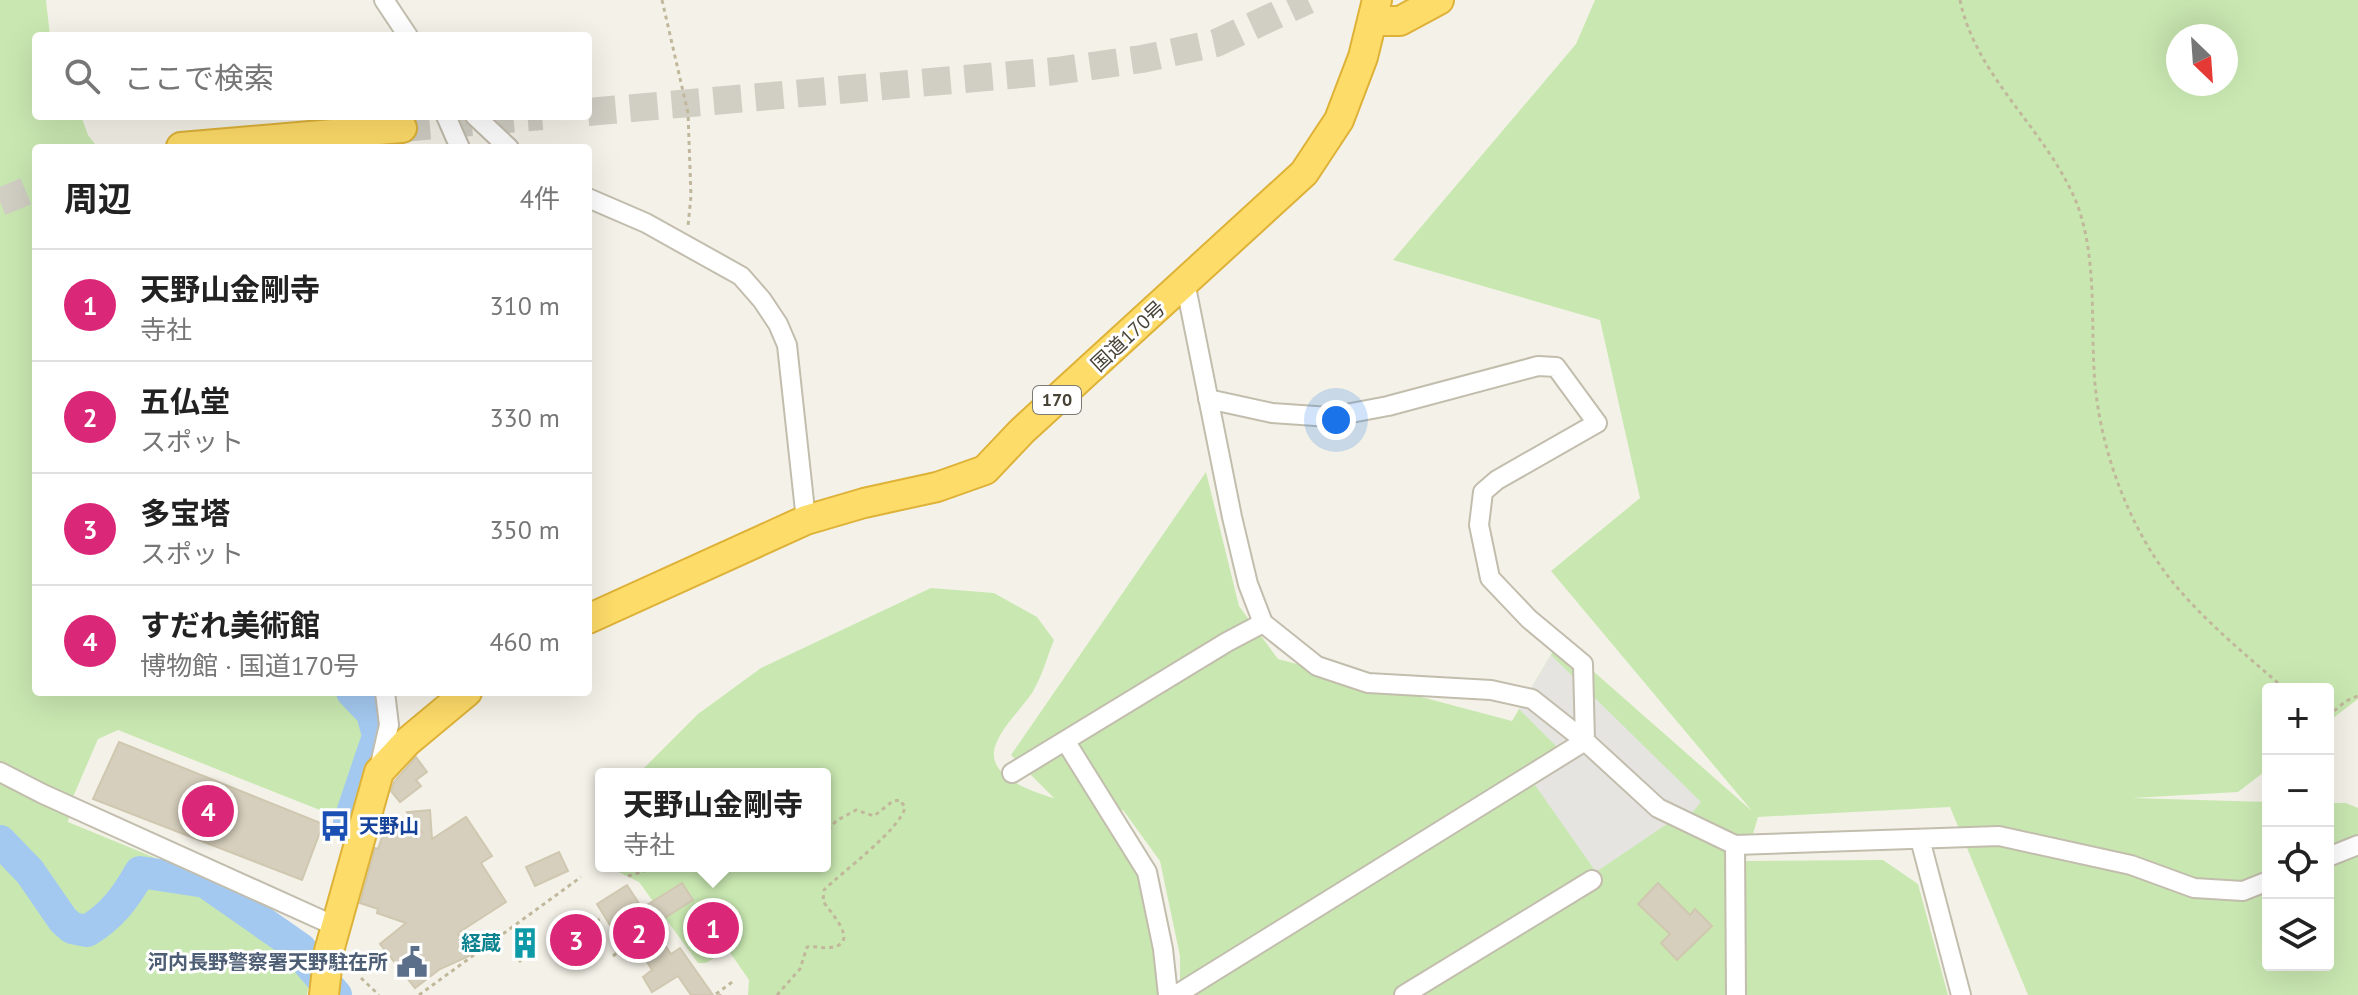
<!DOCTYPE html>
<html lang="ja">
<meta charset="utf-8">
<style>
:root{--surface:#fff;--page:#f2f2f2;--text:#222;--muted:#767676;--line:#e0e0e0;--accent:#db2777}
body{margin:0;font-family:"PT Sans","Noto Sans JP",sans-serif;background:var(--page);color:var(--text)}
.controls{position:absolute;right:24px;bottom:24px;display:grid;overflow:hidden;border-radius:8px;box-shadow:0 8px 32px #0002}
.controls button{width:72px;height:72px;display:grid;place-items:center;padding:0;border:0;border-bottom:2px solid var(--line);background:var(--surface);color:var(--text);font:40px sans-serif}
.compass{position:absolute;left:2166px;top:24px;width:72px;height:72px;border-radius:50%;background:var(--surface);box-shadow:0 8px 32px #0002;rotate:155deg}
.you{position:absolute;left:1336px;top:420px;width:28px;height:28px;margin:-20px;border:6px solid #fff;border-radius:50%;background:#1a73e8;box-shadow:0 0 0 12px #1a73e833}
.badge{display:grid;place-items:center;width:52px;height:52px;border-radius:50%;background:var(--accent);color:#fff;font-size:26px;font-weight:700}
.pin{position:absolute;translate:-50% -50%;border:4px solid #fff;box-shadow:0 2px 8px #0006}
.popup{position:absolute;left:595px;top:768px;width:236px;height:104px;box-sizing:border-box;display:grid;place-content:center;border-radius:8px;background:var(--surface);filter:drop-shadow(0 2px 6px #0005);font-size:26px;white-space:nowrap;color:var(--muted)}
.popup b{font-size:30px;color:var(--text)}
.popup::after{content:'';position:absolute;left:50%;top:100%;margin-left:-16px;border:16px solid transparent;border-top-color:var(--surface)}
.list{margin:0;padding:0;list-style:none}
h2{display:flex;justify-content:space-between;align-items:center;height:104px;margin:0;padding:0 32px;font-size:34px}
h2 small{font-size:26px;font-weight:400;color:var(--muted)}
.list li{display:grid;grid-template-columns:52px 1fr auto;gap:24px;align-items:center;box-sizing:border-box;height:112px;padding:0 32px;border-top:2px solid var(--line)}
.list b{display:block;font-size:30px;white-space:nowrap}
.list p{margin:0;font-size:26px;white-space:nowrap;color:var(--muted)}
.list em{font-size:26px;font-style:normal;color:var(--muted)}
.icon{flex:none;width:44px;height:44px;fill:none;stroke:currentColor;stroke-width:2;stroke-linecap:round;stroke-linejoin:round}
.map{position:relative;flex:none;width:2358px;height:995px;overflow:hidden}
.search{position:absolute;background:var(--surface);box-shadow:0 8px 32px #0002;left:32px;top:32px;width:560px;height:88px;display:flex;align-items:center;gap:20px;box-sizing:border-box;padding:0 28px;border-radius:8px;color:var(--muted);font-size:30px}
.panel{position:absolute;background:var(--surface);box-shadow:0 8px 32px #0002;left:32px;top:144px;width:560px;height:552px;border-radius:8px}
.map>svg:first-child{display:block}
.green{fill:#c9e8b1;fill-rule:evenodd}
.parking{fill:#e5e4e0}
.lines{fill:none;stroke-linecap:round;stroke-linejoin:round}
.river{stroke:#a4c9f0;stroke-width:32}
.building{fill:#d6cfbd;stroke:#d0c7b0;stroke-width:2}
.highway-tunnel{stroke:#d1cfc4;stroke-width:28;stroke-dasharray:28 14;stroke-linecap:butt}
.minor-casing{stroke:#c2bdad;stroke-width:22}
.highway-casing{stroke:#deb238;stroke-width:32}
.path{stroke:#c1b89c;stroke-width:3;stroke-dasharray:4 4;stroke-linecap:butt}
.minor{stroke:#fff;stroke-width:18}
.highway{stroke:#fedc69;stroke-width:28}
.labels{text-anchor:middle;stroke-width:6;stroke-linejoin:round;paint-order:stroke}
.shield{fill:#fff;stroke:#7e7b72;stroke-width:2}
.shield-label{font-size:18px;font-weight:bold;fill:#474336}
.street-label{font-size:20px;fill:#474336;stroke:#fff}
.transit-label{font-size:20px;font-weight:bold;fill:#164399;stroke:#fff;text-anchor:start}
.culture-label{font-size:20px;font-weight:bold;fill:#0d838f;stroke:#fff;text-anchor:end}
.service-label{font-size:20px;font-weight:bold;fill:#4e5e75;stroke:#fff;text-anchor:end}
</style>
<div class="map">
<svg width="2358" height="995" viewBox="0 0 2358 995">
<rect width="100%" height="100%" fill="#f4f2e8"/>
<!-- green -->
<path class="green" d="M 0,0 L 46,0 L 50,36 L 36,36 L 36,116 L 81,116 L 88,135 L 98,148 L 36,148 L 36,692 L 361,692 L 383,720 L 380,750 L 357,808 L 340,818 L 118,730 L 98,739 L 73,797 L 68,822 L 207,879 L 308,946 L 314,957 L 307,995 L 0,995 Z
M 1595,0 L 2358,0 L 2358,699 L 2328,722 L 2328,689 L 2268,689 L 2268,769 L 2238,792 L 2132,798 L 2268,802 L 2268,965 L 2328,965 L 2328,803 L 2346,803 L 2358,808 L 2358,995 L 2028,995 L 1950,807 L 1758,817 L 1745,861 L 1883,860 L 1918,884 L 1948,995 L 1180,995 L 1180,956 L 1160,861 L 1123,810 L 1103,815 C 1114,833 1129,851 1137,870 C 1147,895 1161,968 1158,995 L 748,995 L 749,980 L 731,954 L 725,951 L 706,963 L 698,963 L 639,882 L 606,866 L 825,866 L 825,774 L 638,774 L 698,714 L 761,668 L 931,588 L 994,593 L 1037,617 L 1054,640 C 1047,657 1042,677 1032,693 C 1021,709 1003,726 996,744 C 983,775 1032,792 1054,798 L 1011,755 L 1206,472 L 1239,606 L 1278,659 L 1512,721 L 1559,641 L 1752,811 L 1551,571 L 1640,498 L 1600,320 L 1393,260 L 1576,44 ZM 2178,36 L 2226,36 L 2226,84 L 2178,84 Z"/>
<!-- parking -->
<path class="parking" d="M 1551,655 L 1701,802 L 1681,826 L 1670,822 L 1596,872 L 1535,785 L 1571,761 L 1519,709 Z"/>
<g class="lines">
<!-- river -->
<path class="river" d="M 349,822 L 378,736 L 372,713 L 352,692
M 0,841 L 30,872 L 63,920 L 72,928 L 87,931 C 112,916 126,897 140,872 L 205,882 L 301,949 L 309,964 L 336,995"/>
</g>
<!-- building -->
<path class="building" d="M 119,742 L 323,824 L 302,880 L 93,799 Z
M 416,757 L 427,772 L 416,780 L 421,786 L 400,802 L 391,791 L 394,782 Z
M 430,810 L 432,839 L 466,817 L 492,856 L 481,863 L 506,902 L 458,933 L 469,956 L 440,969 L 415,988 L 380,944 L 406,923 L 377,913 L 378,909 L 360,903 L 375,848 L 378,849 L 388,819 L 422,832 L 407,812 Z
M 559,852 L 568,871 L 535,886 L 526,867 Z
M 682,883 L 693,900 L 652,926 L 671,954 L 680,948 L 713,995 L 691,995 L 678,976 L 652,992 L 643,977 L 652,970 L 638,947 L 633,951 L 617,924 L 614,922 L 610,925 L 597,904 L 627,885 L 642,908 Z
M 1658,883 L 1690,915 L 1695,909 L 1712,926 L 1677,960 L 1661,943 L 1670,934 L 1638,904 Z
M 578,925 L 592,943 L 573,956 L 560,938 Z"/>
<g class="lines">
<!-- highway-tunnel -->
<path class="highway-tunnel" d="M 588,112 L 1056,71 L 1142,59 L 1216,43 L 1308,0
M 402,128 L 542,116
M 0,202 L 36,187"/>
<defs>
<path id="minor" d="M 384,0 L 408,36
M 446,116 L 460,148
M 475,116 L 509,148
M 588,198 L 646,223 L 741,276 L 762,300 L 778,324 L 787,345 L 806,520
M 1185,282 L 1232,517 L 1248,584 L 1263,623 L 1317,666 L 1368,683 L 1491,690 L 1532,699 L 1585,741 L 1658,808 L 1735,845 L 1999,836 L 2131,865 L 2194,888 L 2243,891 L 2268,881
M 1066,742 L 1147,872 L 1163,949 L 1168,995
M 379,769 L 389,725 L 385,692
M 0,772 L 43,794 L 335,926
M 1012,773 L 1227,642 L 1263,623
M 1920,839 L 1961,995
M 1735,845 L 1736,995
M 2328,857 L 2358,845
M 1176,995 L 1585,741 L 1583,664 L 1529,619 L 1490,578 L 1479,525 L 1483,492 L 1497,480 L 1597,423 L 1556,367 L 1538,366 L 1388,406 L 1330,417 L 1272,413 L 1208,399
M 1404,995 L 1592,880"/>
<path id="highway" d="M 1373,21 L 1400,21 L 1439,0
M 181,147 L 402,128
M 588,619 L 806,520 L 864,503 L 937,487 L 985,470 L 1022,431 L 1304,173 L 1339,120 L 1363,57 L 1377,0
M 324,995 L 329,951 L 379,772 L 407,742 L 467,692"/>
</defs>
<!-- minor casing -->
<use href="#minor" class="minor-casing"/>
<!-- highway casing -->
<use href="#highway" class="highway-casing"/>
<!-- path -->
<path class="path" d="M 662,0 L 688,113 L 691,196 L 688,226
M 1960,0 C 1976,78 2048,131 2077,204 C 2098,260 2090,326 2095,384 C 2101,451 2129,527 2171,580 C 2204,621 2246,655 2285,689
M 2328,716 L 2346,701 L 2358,696
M 739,866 L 743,869 L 749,866
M 628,876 L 654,868 L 685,866
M 596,921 L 601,919
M 657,947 L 660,951
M 613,956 L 618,952
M 519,960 L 521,962
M 361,978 L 379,995
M 716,994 L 735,980
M 720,994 L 720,995
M 419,995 L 581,877
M 777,995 L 800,969 L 807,947 C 816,946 825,949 833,947 C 860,942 829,911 823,901 L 824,890 C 842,872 901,829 905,807 L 900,800 L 893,801 L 874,816 L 856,810 L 836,821 L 825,834"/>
<!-- minor -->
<use href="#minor" class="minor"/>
<!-- highway -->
<use href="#highway" class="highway"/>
</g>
<!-- icons -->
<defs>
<symbol id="bus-bare" viewBox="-9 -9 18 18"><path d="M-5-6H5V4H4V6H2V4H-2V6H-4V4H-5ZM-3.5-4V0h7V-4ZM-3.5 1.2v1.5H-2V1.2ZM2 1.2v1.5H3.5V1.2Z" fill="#1a4fb4" stroke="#fff" stroke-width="2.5" paint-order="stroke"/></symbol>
<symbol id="building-bare" viewBox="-9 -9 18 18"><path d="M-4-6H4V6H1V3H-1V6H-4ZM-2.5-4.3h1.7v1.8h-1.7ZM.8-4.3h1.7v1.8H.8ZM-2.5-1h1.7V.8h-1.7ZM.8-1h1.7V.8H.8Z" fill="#0f9aa8" stroke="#fff" stroke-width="2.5" paint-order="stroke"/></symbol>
<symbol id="civic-bare" viewBox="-9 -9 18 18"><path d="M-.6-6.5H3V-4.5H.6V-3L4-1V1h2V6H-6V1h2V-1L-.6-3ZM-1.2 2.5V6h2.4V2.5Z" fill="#5c6f8a" stroke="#fff" stroke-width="2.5" paint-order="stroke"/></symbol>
</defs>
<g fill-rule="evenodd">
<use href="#bus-bare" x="313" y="804" width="44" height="44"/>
<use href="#building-bare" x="503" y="921" width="44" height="44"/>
<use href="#civic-bare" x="390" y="940" width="44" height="44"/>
</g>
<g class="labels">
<!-- shield labels -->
<rect class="shield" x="1033" y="386" width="48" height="28" rx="6"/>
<g class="shield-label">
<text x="1057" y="406">170</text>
</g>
<!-- street labels -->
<g class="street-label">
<text transform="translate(1128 336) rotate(-43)" y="7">国道170号</text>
</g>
<!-- transit labels -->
<g class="transit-label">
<text x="359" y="833">天野山</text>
</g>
<!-- culture labels -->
<g class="culture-label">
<text x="501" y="950">経蔵</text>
</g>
<!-- service labels -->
<g class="service-label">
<text x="388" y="969">河内長野警察署天野駐在所</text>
</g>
</g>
</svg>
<div class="controls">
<button>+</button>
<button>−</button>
<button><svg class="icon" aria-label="locate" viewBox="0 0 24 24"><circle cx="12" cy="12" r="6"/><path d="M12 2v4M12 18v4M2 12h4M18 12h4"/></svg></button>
<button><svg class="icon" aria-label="layers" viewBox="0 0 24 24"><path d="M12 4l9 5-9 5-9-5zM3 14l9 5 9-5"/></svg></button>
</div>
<svg class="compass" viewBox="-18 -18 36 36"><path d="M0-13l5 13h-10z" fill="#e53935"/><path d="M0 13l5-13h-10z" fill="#767676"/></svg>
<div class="you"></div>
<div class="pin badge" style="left:713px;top:928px">1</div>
<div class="popup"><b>天野山金剛寺</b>寺社</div>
<div class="pin badge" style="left:639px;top:933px">2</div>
<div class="pin badge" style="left:576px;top:940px">3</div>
<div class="pin badge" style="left:208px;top:811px">4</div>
<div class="search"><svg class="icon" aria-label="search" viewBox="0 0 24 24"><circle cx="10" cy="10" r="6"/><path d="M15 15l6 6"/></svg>ここで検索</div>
<section class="panel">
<h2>周辺<small>4件</small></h2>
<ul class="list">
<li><span class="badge">1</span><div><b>天野山金剛寺</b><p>寺社</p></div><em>310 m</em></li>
<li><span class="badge">2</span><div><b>五仏堂</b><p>スポット</p></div><em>330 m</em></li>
<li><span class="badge">3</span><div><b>多宝塔</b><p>スポット</p></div><em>350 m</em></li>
<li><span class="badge">4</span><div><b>すだれ美術館</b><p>博物館 · 国道170号</p></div><em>460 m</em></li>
</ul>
</section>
</div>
